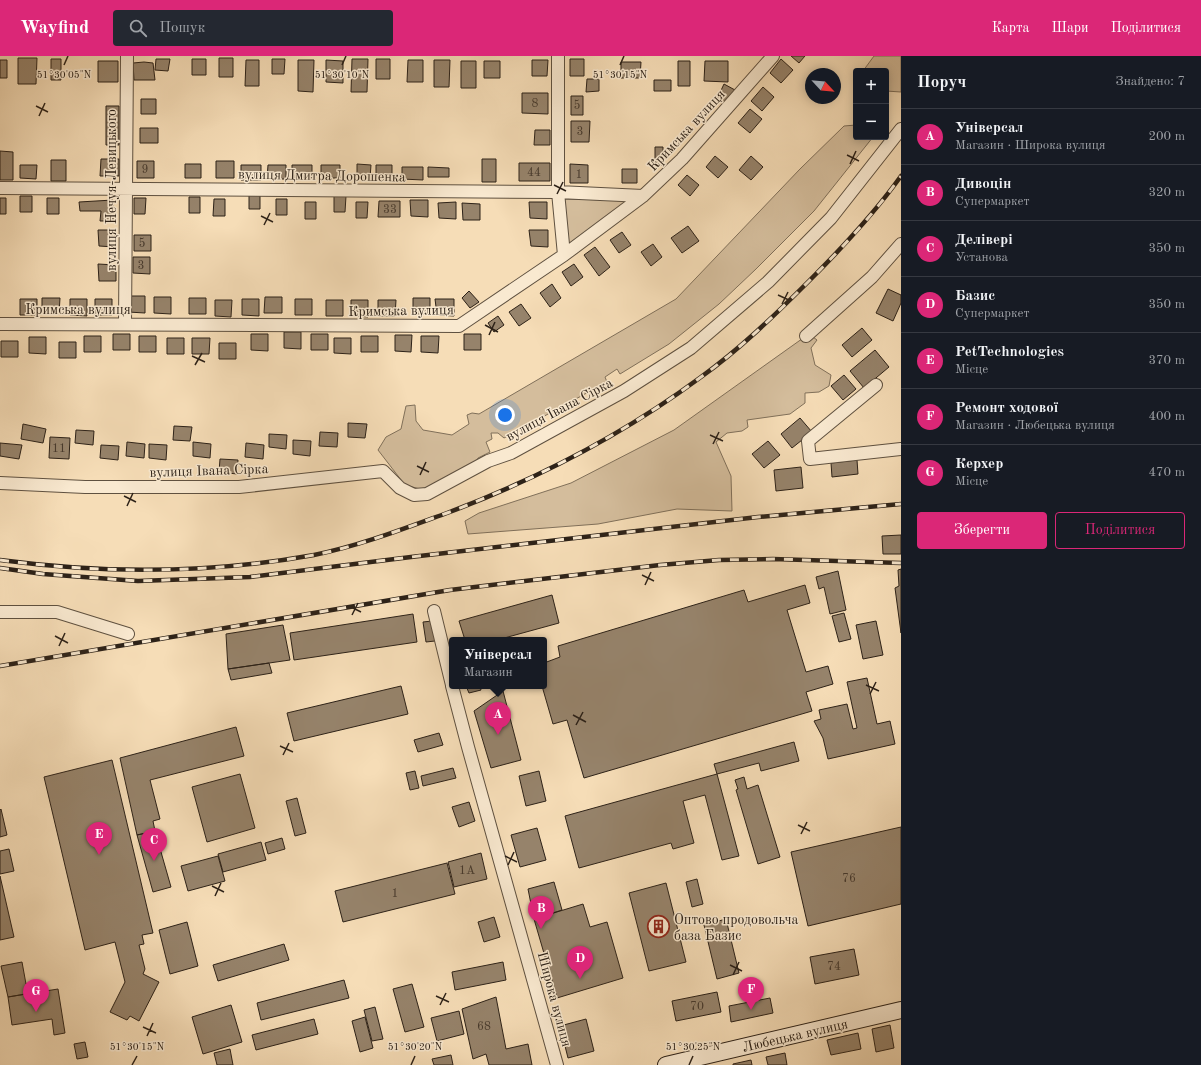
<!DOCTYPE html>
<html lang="uk">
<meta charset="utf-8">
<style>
:root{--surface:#171b24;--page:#242831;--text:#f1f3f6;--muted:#9ea1a6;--line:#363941;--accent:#db2777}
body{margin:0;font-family:"Old Standard TT",serif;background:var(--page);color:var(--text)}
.controls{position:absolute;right:12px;top:12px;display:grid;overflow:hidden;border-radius:4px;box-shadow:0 2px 10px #0003}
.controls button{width:36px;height:36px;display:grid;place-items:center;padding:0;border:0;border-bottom:1px solid var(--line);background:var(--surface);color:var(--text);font:20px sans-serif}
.compass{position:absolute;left:805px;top:12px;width:36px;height:36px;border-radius:50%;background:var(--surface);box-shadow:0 2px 10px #0003;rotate:116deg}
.you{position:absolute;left:505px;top:359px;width:14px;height:14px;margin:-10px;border:3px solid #fff;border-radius:50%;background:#1a73e8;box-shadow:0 0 0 6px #1a73e833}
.badge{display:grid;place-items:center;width:26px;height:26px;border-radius:50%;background:var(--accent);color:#fff;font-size:13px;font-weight:700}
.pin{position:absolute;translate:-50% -33px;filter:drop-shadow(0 1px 2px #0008)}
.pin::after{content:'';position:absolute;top:21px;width:14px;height:12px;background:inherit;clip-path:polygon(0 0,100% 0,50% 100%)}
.popup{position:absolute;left:449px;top:581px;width:98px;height:52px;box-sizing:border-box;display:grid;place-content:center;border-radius:4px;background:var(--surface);filter:drop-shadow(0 1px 3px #0005);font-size:13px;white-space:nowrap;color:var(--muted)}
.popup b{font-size:15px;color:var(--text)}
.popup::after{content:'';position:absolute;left:50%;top:100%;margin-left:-8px;border:8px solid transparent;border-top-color:var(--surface)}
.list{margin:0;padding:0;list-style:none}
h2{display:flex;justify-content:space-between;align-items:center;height:52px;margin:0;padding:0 16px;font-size:17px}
h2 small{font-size:13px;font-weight:400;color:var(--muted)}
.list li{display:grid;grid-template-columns:26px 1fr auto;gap:12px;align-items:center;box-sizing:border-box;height:56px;padding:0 16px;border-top:1px solid var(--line)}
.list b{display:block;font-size:15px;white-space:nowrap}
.list p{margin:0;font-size:13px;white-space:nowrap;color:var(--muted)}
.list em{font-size:13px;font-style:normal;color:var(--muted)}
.actions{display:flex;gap:8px;padding:12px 16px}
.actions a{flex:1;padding:9px 0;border:1px solid var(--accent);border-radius:4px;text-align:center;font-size:14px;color:var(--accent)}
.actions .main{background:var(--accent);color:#fff}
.icon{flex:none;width:22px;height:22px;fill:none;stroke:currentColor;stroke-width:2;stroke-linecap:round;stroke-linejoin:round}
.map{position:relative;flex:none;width:901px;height:1009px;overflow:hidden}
header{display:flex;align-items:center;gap:24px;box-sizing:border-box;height:56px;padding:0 20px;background:var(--accent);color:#fff}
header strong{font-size:19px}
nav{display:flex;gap:22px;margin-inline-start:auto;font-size:14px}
.search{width:280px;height:36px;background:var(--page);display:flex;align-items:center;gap:10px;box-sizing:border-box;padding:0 14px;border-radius:4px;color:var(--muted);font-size:15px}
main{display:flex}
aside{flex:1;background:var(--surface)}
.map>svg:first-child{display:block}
.green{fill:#d4bd9c;stroke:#80705a}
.building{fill:#96836b;stroke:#2d2218}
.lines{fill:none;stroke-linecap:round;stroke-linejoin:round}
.street-casing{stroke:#5f5140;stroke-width:14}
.secondary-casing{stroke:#2d2218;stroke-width:18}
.street{stroke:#f9e9d0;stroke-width:12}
.secondary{stroke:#f9e9d0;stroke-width:16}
.rail-casing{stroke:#2d2218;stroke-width:4.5}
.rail{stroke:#f9e9d0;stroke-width:3;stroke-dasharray:9;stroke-linecap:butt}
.ticks{fill:none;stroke:#2d2218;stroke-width:1.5}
.labels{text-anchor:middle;stroke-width:3;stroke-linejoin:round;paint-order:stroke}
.number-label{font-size:12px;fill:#473a2d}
.street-label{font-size:14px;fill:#2d2218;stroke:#f9e9d0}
.poi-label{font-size:14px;fill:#2d2218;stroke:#f9e9d0;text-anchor:start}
.ticks-label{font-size:10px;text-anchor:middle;fill:#2d2218;stroke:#f9e9d0;stroke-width:3;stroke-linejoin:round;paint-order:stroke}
</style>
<header>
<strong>Wayfind</strong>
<div class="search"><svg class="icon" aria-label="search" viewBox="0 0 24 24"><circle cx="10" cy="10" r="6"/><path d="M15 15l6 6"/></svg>Пошук</div>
<nav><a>Карта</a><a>Шари</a><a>Поділитися</a></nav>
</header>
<main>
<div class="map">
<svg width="901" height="1009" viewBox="0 0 901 1009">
<rect width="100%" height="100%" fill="#f6ddb7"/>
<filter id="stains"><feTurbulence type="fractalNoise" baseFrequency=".005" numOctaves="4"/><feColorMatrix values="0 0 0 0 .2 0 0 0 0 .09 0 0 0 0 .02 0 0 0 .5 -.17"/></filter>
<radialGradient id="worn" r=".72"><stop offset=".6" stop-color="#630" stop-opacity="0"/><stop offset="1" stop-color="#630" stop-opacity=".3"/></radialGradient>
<!-- green -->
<path class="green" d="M 874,0 L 901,0 L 901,36 L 886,35 L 886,15 L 863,15 Z
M 856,69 L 856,81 L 873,81 L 814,155 L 756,213 L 719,248 L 669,288 L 620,318 L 617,313 L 605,321 L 607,326 L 504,382 L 498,377 L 491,377 L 492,383 L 486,386 L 490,396 L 478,402 L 474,410 L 435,430 L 420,433 L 405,429 L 378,394 L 386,381 L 401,373 L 406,350 L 415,349 L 416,365 L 423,374 L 452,379 L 469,368 L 467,359 L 472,357 L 479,358 L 676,243 L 800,113 L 844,70 Z
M 554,143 L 625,144 L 622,153 L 568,191 Z
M 806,280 L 813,281 L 817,284 L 811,292 L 815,309 L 831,319 L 829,330 L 819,336 L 805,337 L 805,347 L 790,358 L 747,364 L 748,371 L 742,375 L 727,377 L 716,386 L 731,420 L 732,455 L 677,453 L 598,468 L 468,478 L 465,465 L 479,457 L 571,427 L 674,374 Z"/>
<!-- building -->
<path class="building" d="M 791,0 L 805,0 L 799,7 Z
M 18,2 L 37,2 L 36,28 L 18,28 Z
M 219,2 L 233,2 L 233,21 L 219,21 Z
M 51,3 L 61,3 L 61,24 L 51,24 Z
M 156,3 L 170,3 L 168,15 L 155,14 Z
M 192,3 L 206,3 L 206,19 L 192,19 Z
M 272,3 L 285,3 L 284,18 L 272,18 Z
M 352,3 L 368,3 L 367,36 L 351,36 Z
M 376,3 L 390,3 L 390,23 L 376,23 Z
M 570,3 L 584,3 L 584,20 L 570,20 Z
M 781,3 L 793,14 L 781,27 L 770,17 Z
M 0,4 L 7,4 L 7,22 L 0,22 Z
M 246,4 L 259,4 L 259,30 L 245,30 Z
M 298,4 L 314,4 L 313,36 L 298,35 Z
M 326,4 L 343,5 L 343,27 L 326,26 Z
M 408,4 L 423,4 L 423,26 L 407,26 Z
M 434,4 L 450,4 L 449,31 L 434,31 Z
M 532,4 L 548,4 L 547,20 L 532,20 Z
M 98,5 L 118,5 L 118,26 L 98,26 Z
M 461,5 L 476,5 L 476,32 L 461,32 Z
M 484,5 L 500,5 L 500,22 L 484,22 Z
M 678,5 L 690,5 L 690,30 L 678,30 Z
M 705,5 L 728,5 L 728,26 L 704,25 Z
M 144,6 L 153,7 L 155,24 L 134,24 L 133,7 Z
M 621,6 L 641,6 L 640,22 L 621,22 Z
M 587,23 L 599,23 L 599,35 L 586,36 Z
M 654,24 L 671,24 L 671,35 L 654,35 Z
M 724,28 L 735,34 L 728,48 L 717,43 Z
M 763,31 L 774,41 L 762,55 L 751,45 Z
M 522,37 L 548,37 L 548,58 L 522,57 Z
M 571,40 L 583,40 L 583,59 L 571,59 Z
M 141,43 L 156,43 L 156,58 L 141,58 Z
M 106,50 L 119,50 L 119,89 L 106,89 Z
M 750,53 L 762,63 L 750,77 L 738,67 Z
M 571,65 L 590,65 L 589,86 L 571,86 Z
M 140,72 L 158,72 L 158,87 L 140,87 Z
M 535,74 L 550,74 L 550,89 L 534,89 Z
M 655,91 L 663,91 L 663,109 L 655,109 Z
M 0,95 L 13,96 L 13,124 L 0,124 Z
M 715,100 L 728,111 L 718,122 L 706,111 Z
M 751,100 L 763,111 L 751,124 L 739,114 Z
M 101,103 L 119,103 L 119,120 L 100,120 Z
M 482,103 L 496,103 L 496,126 L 482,126 Z
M 51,104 L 66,104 L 66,125 L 51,125 Z
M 137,105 L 154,105 L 154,122 L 137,122 Z
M 216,105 L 234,105 L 234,122 L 216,122 Z
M 519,107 L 550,107 L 550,125 L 519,125 Z
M 185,108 L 201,108 L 201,122 L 185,122 Z
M 357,108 L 371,109 L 370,122 L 357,122 Z
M 570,108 L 588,109 L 588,127 L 570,127 Z
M 20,109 L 37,109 L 36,123 L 20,122 Z
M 241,109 L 261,109 L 261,124 L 241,124 Z
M 268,109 L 286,109 L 286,123 L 267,123 Z
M 292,109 L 312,109 L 312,122 L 292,122 Z
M 321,109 L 340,109 L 340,122 L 321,122 Z
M 376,109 L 392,109 L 392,121 L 376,121 Z
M 402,111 L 423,111 L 423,124 L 402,123 Z
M 428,111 L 449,112 L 449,121 L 428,121 Z
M 622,113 L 637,113 L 637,127 L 622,127 Z
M 687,119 L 699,129 L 690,140 L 678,129 Z
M 249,136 L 260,136 L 260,153 L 249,153 Z
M 20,140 L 32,140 L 32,156 L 20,156 Z
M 334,140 L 346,140 L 345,156 L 334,156 Z
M 189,141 L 200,141 L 200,157 L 189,157 Z
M 0,142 L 6,142 L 6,158 L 0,158 Z
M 47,142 L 59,142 L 59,158 L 47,158 Z
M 134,142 L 146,142 L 145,158 L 134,158 Z
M 214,143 L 225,143 L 225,160 L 213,160 Z
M 276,143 L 287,143 L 287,159 L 276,159 Z
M 113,144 L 113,165 L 100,165 L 101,155 L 80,155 L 79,146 Z
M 410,144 L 428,144 L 428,161 L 411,160 Z
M 379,145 L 400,145 L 400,161 L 378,161 Z
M 305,146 L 316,146 L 316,163 L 305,163 Z
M 356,146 L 368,146 L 367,162 L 356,162 Z
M 456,146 L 456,163 L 439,162 L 438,147 Z
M 529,146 L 547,146 L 547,163 L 530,162 Z
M 462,147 L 480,148 L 480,164 L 463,164 Z
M 688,170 L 699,185 L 682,197 L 671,182 Z
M 98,174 L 116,174 L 115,191 L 99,190 Z
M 529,174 L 548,174 L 548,191 L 531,190 Z
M 622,176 L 631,189 L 619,197 L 610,184 Z
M 134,179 L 151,179 L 151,195 L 134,195 Z
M 653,188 L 662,201 L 651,210 L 641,196 Z
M 595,191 L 610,211 L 599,220 L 584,199 Z
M 133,201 L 150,201 L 150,218 L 133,217 Z
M 98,208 L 116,209 L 116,225 L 99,225 Z
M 574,208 L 583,221 L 571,230 L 562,216 Z
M 552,228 L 561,242 L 550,251 L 540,237 Z
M 888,233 L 901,239 L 901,247 L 893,265 L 876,257 Z
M 469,235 L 479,246 L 470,252 L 462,242 Z
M 128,240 L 145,240 L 145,257 L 128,256 Z
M 154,241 L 171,241 L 171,258 L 154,257 Z
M 265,241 L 282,241 L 282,257 L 264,257 Z
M 42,242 L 60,242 L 59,258 L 42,258 Z
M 189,242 L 206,242 L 206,258 L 189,258 Z
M 413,242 L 430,242 L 430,258 L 413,258 Z
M 20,243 L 37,243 L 37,259 L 20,259 Z
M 70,243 L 87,243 L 87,260 L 70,259 Z
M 95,243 L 112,243 L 112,259 L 95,259 Z
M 242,243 L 259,243 L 259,260 L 242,259 Z
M 295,243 L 312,243 L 312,259 L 295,259 Z
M 435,243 L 454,243 L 454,260 L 437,259 Z
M 215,244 L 232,244 L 231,261 L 215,260 Z
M 326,244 L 343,244 L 343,260 L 326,260 Z
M 351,244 L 368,244 L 368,261 L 351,260 Z
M 378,244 L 396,244 L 395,260 L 378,260 Z
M 521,248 L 531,262 L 519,270 L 509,256 Z
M 498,260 L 504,269 L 494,276 L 488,267 Z
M 862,272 L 872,284 L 852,301 L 842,289 Z
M 284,276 L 301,276 L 301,293 L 284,292 Z
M 113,278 L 130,278 L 130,294 L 113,294 Z
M 251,278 L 268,278 L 268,295 L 251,294 Z
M 311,278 L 328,278 L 328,294 L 311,294 Z
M 464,278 L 481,278 L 481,294 L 464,294 Z
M 395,279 L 412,279 L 411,296 L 395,295 Z
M 84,280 L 101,280 L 101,296 L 84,296 Z
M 139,280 L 156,280 L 156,296 L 139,296 Z
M 361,280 L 378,280 L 378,296 L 361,296 Z
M 421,280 L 439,280 L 438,297 L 421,296 Z
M 29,281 L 46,281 L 46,298 L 29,297 Z
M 167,282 L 184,282 L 184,298 L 167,298 Z
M 192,282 L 210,282 L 209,298 L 192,298 Z
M 334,282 L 351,282 L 351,298 L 334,297 Z
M 1,285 L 18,285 L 18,301 L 1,301 Z
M 59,286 L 76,286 L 76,302 L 59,302 Z
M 219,287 L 236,287 L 236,303 L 219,303 Z
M 875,294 L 889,311 L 864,332 L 850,315 Z
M 844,319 L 856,333 L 843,344 L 831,330 Z
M 800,362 L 812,376 L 792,392 L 781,378 Z
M 348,367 L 367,368 L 365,382 L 348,381 Z
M 23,368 L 46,373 L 43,387 L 21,383 Z
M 174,370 L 192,371 L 190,385 L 173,384 Z
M 76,374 L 94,375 L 93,389 L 75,387 Z
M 320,376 L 338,377 L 337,391 L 319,390 Z
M 269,378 L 287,379 L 286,393 L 269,391 Z
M 50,381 L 70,382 L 69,403 L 49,402 Z
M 293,384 L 311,385 L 310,400 L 293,398 Z
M 768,385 L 780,399 L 764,412 L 752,398 Z
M 127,386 L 145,388 L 144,402 L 126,400 Z
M 193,386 L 211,388 L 210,402 L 193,400 Z
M 0,387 L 22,389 L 19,403 L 0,400 Z
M 246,387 L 264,389 L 263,403 L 245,401 Z
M 149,388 L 167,389 L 166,404 L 149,402 Z
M 101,389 L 119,390 L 118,404 L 100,402 Z
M 220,403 L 238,404 L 237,418 L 219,416 Z
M 857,404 L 858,418 L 832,421 L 831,407 Z
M 801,411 L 803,432 L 776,435 L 774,414 Z
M 901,479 L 901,498 L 883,498 L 882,480 Z
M 901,513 L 901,577 L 895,532 L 899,530 L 898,514 Z
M 838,515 L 846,554 L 830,558 L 824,531 L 819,533 L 816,521 Z
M 805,529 L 810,547 L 787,554 L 806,616 L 828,610 L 833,628 L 806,636 L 812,655 L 584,722 L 567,664 L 553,668 L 542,630 L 544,630 L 544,607 L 560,601 L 558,590 L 744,534 L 748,546 Z
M 552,539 L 559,567 L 497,584 L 465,584 L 459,565 Z
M 844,557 L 851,583 L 839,586 L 832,560 Z
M 413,558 L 417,586 L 294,604 L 290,577 Z
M 432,565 L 435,585 L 426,586 L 423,566 Z
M 876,565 L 883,599 L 863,603 L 856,569 Z
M 283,569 L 290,604 L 228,613 L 226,578 Z
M 269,607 L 272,617 L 231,624 L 228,613 Z
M 867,622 L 877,668 L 890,665 L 895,688 L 828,703 L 823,682 L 814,665 L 821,663 L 819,654 L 847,648 L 853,673 L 857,672 L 847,626 Z
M 401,630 L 408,658 L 294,685 L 287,657 Z
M 466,630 L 480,630 L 481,634 L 469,637 Z
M 503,635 L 521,704 L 491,712 L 474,655 Z
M 236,671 L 244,700 L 150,724 L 160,763 L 153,765 L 155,775 L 137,779 L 120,702 Z
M 439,677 L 443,689 L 418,696 L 414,684 Z
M 794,686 L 799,705 L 761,715 L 759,707 L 717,718 L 714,708 Z
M 112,704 L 153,877 L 142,879 L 144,888 L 139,889 L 145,913 L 143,918 L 159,926 L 139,965 L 130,960 L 127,964 L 110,956 L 125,926 L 115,886 L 85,894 L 44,721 Z
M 453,712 L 456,722 L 423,730 L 421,720 Z
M 415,715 L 419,732 L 410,734 L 406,717 Z
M 539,715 L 546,745 L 526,750 L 519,720 Z
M 240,718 L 255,772 L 207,786 L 192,731 Z
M 717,718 L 739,800 L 722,804 L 705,739 L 683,745 L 694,787 L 673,793 L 671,787 L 579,812 L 565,760 Z
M 744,721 L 747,733 L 758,729 L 780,801 L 758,808 L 736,734 L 738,733 L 735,724 Z
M 297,742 L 306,777 L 295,780 L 286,745 Z
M 469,746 L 475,765 L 459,771 L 452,751 Z
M 1,753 L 7,779 L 0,781 L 0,754 Z
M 901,771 L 901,848 L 808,870 L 791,796 Z
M 537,772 L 546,804 L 520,811 L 511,779 Z
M 155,775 L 171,831 L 153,836 L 137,779 Z
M 282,782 L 285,793 L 268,798 L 265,787 Z
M 261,786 L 266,804 L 223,816 L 218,798 Z
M 9,793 L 14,815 L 0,818 L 0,795 Z
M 481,797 L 487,823 L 454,831 L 448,806 Z
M 218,800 L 225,825 L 188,835 L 181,810 Z
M 447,807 L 455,838 L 343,866 L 335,835 Z
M 0,820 L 14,881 L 0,884 Z
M 697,823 L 703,848 L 692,851 L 686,826 Z
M 554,826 L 562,854 L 534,863 L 528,833 Z
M 666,827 L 686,906 L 649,915 L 629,837 Z
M 583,848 L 590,871 L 607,866 L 623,922 L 557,942 L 534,863 Z
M 494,861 L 500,881 L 484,886 L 478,866 Z
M 726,863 L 739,917 L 717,923 L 704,869 Z
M 187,866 L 198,910 L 170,918 L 159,874 Z
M 284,888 L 289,904 L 218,925 L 213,909 Z
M 854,893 L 859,919 L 815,928 L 810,901 Z
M 22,906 L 26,928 L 40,926 L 42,935 L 8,941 L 1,910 Z
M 503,906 L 506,924 L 455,934 L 452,916 Z
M 344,924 L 349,942 L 261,964 L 257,947 Z
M 412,928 L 424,971 L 405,976 L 393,933 Z
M 58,933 L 65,977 L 54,979 L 52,963 L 12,969 L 8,941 Z
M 717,936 L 721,956 L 676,965 L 672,945 Z
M 496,941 L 506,993 L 528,988 L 532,1009 L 489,1009 L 486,998 L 473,1003 L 462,953 Z
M 770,942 L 773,957 L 731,966 L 729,950 Z
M 231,949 L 242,986 L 203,998 L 192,961 Z
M 375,951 L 383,983 L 372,985 L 364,954 Z
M 459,955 L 464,978 L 437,985 L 431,962 Z
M 365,961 L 373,992 L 360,996 L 352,965 Z
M 314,963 L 318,978 L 256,994 L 252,979 Z
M 586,963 L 594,995 L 568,1002 L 560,970 Z
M 890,969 L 894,992 L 876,996 L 872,973 Z
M 858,977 L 861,993 L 831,999 L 827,984 Z
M 85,986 L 88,1001 L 77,1003 L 74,988 Z
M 230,993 L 233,1009 L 217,1009 L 214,997 Z
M 785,997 L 787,1009 L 768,1009 L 766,1001 Z
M 451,999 L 453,1009 L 434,1009 L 432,1003 Z
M 751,1004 L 752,1009 L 733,1009 L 733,1008 Z"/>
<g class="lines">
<defs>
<path id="street" d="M 558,0 L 558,136 L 564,199
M 0,132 L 558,136 L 643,140
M 0,268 L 459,270 L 564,199 L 643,140 L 682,103 L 773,0
M 125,268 L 127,0
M 806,280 L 872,221 L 901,188
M 876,329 L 808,385 L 810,403 L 901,393
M 0,427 L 85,431 L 239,431 L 383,415 L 400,432 L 414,439 L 427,438 L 488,405 L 511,397 L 624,335 L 691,292 L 768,226 L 831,162 L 901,73
M 434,555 L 452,629
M 0,556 L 57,556 L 128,578
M 452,630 L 468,691 L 557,1009"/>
<path id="secondary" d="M 666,1009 L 901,954"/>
</defs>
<!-- street casing -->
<use href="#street" class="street-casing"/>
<!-- secondary casing -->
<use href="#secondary" class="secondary-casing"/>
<!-- street -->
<use href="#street" class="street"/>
<!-- secondary -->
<use href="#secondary" class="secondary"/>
<defs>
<path id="rail" d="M 0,504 C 106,518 208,518 314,499 C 359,490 403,473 447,457 C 537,423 624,378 701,321 C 740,293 775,259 809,225 C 842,192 874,158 901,120
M 0,512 L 43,518 L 138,525 L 250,521 L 411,501 L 758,461 L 901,448
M 0,610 L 450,534 L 660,509 L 719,504 L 773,503 L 901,507"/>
</defs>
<!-- rail casing -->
<use href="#rail" class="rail-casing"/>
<!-- rail -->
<use href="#rail" class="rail"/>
</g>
<!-- ticks -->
<path class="ticks" d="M 64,9 L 68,0M 342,9 L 346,0M 620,9 L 624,0M 36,50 L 48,56M 39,60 L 45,47M 847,99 L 859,105M 850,108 L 856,95M 554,129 L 566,135M 557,138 L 563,126M 261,160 L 273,166M 264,169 L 270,157M 778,239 L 791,245M 782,248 L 788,236M 485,269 L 498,276M 489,279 L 495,266M 192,300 L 205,306M 195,309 L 202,297M 710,379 L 723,385M 713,388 L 719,376M 417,410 L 429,416M 420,419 L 426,406M 124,440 L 136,446M 127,450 L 133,437M 642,519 L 654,525M 645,529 L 651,516M 349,550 L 361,556M 352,559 L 358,547M 55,580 L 68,587M 59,590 L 65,577M 866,629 L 879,635M 870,638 L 876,626M 573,659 L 586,666M 576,669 L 583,656M 280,690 L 293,696M 283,699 L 289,687M 798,769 L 810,775M 801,778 L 807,766M 505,800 L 517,806M 508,809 L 514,796M 212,830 L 224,836M 215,840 L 221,827M 730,909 L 742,915M 733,919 L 739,906M 436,940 L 449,946M 440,949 L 446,937M 143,971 L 156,977M 147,980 L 153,967M 132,1009 L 137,1000M 411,1009 L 415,1000M 689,1009 L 693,1000"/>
<!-- icons -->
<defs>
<symbol id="building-ring" viewBox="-11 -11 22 22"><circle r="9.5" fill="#f9e9d0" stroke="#8f2418" stroke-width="1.5"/><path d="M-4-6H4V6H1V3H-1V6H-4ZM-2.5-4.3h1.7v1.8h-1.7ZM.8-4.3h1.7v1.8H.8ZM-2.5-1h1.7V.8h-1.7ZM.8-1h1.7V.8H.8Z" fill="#8f2418"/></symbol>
</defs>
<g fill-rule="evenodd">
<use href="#building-ring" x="646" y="858" width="25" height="25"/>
</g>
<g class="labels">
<!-- number labels -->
<g class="number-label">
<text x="535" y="51">8</text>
<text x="577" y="53">5</text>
<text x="580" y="79">3</text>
<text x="145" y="117">9</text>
<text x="534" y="120">44</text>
<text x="579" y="122">1</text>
<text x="390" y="157">33</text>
<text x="142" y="191">5</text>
<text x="141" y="213">3</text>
<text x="59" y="396">11</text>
<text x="467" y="818">1А</text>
<text x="849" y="826">76</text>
<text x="395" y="841">1</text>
<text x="834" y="914">74</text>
<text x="697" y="954">70</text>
<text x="484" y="974">68</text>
</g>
<!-- street labels -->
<g class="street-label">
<text transform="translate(686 74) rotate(-47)" y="5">Кримська вулиця</text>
<text transform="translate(322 119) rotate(1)" y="5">вулиця Дмитра Дорошенка</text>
<text transform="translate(111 134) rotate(-90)" y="5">вулиця Нечуя-Левицького</text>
<text x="78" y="258">Кримська вулиця</text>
<text transform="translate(401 254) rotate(-1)" y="5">Кримська вулиця</text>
<text transform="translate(559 353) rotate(-28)" y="5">вулиця Івана Сірка</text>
<text transform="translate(209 414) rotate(-2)" y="5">вулиця Івана Сірка</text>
<text transform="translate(555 943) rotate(75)" y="5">Широка вулиця</text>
<text transform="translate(795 979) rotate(-13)" y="5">Любецька вулиця</text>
</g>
<!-- poi labels -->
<g class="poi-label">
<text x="674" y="868">Оптово продовольча<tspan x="674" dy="16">база Базис</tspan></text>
</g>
</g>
<g class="ticks-label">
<text x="64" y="22">51°30'05"N</text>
<text x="342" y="22">51°30'10"N</text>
<text x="620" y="22">51°30'15"N</text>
<text x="137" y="994">51°30'15"N</text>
<text x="415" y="994">51°30'20"N</text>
<text x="693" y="994">51°30'25"N</text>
</g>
<rect width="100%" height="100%" filter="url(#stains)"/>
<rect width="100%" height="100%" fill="url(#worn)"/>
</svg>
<div class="controls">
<button>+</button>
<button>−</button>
</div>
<svg class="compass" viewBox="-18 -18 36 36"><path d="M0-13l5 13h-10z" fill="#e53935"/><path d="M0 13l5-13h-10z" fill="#9ea1a6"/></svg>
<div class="you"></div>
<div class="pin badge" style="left:498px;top:679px">A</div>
<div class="popup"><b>Універсал</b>Магазин</div>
<div class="pin badge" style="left:541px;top:873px">B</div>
<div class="pin badge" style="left:154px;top:805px">C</div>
<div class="pin badge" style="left:580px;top:923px">D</div>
<div class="pin badge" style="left:99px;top:799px">E</div>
<div class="pin badge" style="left:751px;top:954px">F</div>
<div class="pin badge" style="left:36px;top:956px">G</div>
</div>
<aside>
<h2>Поруч<small>Знайдено: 7</small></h2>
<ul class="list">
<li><span class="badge">A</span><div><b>Універсал</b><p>Магазин · Широка вулиця</p></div><em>200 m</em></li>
<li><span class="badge">B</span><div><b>Дивоцін</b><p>Супермаркет</p></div><em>320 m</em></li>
<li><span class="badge">C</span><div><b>Делівері</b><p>Установа</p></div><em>350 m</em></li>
<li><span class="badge">D</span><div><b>Базис</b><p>Супермаркет</p></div><em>350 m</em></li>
<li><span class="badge">E</span><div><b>PetTechnologies</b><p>Місце</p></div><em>370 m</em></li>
<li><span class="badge">F</span><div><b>Ремонт ходової</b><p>Магазин · Любецька вулиця</p></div><em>400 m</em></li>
<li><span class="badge">G</span><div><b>Керхер</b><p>Місце</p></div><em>470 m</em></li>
</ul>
<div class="actions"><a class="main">Зберегти</a><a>Поділитися</a></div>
</aside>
</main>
